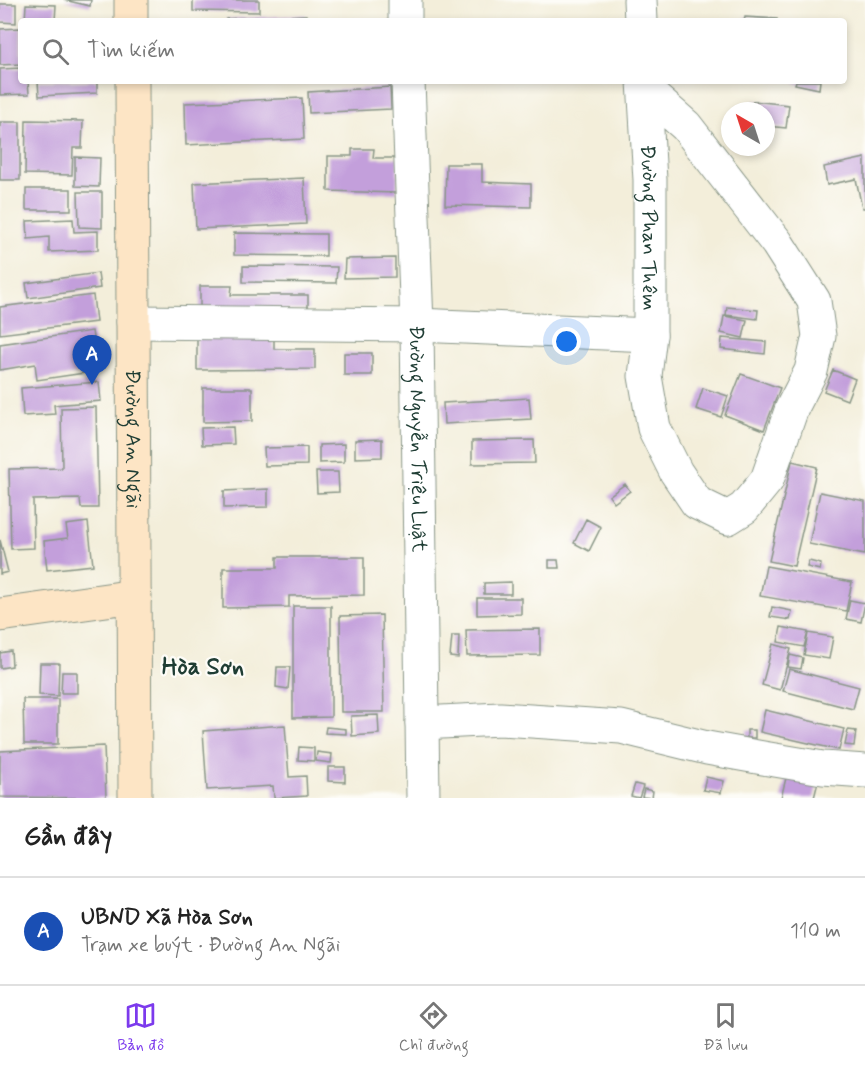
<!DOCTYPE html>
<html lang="vi">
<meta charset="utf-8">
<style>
:root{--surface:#fff;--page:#f2f2f2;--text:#222;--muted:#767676;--line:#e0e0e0;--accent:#7c3aed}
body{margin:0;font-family:Mynerve,sans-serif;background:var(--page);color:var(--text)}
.compass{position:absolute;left:721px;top:102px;width:54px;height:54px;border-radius:50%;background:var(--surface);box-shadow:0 3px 9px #0003;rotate:321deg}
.you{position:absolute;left:567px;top:342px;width:21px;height:21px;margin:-15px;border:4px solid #fff;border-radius:50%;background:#1a73e8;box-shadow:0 0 0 9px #1a73e833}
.badge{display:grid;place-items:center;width:39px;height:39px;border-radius:50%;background:var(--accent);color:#fff;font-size:20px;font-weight:700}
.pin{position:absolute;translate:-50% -50px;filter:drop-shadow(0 2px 3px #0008)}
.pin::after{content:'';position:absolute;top:32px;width:21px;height:18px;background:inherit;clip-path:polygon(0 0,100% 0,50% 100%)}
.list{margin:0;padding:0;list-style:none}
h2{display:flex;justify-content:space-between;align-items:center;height:78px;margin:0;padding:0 24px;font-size:26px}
h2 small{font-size:20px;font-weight:400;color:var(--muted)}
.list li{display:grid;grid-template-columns:39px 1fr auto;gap:18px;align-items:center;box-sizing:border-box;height:108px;padding:0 24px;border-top:2px solid var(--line)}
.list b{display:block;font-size:22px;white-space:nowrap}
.list p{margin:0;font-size:20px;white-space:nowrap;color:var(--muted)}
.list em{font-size:20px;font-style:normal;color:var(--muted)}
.icon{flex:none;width:33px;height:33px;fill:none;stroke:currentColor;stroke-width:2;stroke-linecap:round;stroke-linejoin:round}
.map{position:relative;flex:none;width:865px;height:798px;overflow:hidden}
.search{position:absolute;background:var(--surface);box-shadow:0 3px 9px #0003;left:18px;right:18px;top:18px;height:66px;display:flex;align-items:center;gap:15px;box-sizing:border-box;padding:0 21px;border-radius:6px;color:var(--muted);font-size:22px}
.sheet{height:186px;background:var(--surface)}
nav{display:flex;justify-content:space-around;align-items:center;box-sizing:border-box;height:84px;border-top:2px solid var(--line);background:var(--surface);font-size:16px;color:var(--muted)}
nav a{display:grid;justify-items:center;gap:3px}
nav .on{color:var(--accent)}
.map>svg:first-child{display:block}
.building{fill:#c39fdb}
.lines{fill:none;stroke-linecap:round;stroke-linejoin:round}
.minor-casing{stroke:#899687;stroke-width:35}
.secondary-casing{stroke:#899687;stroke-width:35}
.minor{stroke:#fff;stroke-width:33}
.secondary{stroke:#fde5c5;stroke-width:33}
.labels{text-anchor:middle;stroke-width:4.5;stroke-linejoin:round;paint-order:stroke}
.street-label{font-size:21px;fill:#1f3d34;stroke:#fdfcf7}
.quarter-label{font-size:24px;font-weight:bold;fill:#1f3d34;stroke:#fdfcf7}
</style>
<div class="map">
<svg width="865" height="798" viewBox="0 0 865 798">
<rect width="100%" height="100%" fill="#fdfcf7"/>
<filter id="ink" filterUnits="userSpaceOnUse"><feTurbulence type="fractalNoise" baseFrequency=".0167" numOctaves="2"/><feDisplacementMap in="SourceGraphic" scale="12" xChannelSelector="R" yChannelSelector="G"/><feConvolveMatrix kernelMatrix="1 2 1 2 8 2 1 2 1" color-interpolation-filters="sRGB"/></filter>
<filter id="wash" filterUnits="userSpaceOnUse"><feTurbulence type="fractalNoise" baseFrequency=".008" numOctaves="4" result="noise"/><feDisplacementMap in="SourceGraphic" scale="24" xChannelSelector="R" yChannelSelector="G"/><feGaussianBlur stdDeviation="1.35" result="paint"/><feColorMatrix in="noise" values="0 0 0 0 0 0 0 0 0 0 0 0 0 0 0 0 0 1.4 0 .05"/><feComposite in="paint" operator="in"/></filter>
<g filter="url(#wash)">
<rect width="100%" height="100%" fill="#f3eeda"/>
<g id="blocks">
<!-- building -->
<path class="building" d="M 64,0 L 91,0 L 90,6 Z
M 193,0 L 259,0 L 259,12 L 193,11 Z
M 0,4 L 16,4 L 16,23 L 0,22 Z
M 26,4 L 56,5 L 55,21 L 25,21 Z
M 306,15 L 306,21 L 226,21 L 226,19 Z
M 745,17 L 777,19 L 777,21 L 744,21 Z
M 21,28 L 21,64 L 0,65 L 0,29 Z
M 21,68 L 21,81 L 28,81 L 29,94 L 0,95 L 0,69 Z
M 38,81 L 97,81 L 97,93 L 39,96 Z
M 796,81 L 820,81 L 819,89 L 795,84 Z
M 390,87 L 391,109 L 309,113 L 308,92 Z
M 302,98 L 304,139 L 186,145 L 185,103 Z
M 753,101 L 789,105 L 786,128 L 766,126 L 766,111 L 752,111 Z
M 26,120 L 83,121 L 82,148 L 73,148 L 72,175 L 25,174 Z
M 0,122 L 20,122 L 20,180 L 0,180 Z
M 352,149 L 374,149 L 373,158 L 398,158 L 397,193 L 328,191 L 328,156 L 352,156 Z
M 75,157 L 100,158 L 99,187 L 75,186 Z
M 865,158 L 865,208 L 862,208 L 856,179 L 827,185 L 824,167 Z
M 446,164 L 482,164 L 482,182 L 531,184 L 531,207 L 445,205 Z
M 304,178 L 306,224 L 196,229 L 194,183 Z
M 26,189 L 71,189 L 71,210 L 26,210 Z
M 78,192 L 102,192 L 102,228 L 79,227 Z
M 73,219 L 74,232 L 98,231 L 98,250 L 49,252 L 49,237 L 28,239 L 27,221 Z
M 234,233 L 326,234 L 326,256 L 234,255 Z
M 395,258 L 395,277 L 344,278 L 345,259 Z
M 243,266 L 337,267 L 336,283 L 243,282 Z
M 98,273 L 100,288 L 28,298 L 26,283 Z
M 200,286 L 232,286 L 231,295 L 308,295 L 308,310 L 200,310 Z
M 93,295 L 96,322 L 0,334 L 0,307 Z
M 727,307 L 758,310 L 757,319 L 726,315 Z
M 724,316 L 747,320 L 743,338 L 721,333 Z
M 92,331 L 98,371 L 37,380 L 35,364 L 0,370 L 0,344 Z
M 197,333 L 274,333 L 274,349 L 315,349 L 315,369 L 197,370 Z
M 722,338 L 766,342 L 765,354 L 721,349 Z
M 344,353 L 372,353 L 372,375 L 344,375 Z
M 833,370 L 855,379 L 847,400 L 824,391 Z
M 741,374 L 780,388 L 764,430 L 725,415 Z
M 99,382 L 101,401 L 54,405 L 55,414 L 23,416 L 21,388 Z
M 203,388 L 252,388 L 252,421 L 203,422 Z
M 703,388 L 728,396 L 721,417 L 696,409 Z
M 529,398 L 531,419 L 444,424 L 443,403 Z
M 96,407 L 98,508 L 81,508 L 80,499 L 33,500 L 34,548 L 11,549 L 9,469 L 62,468 L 61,408 Z
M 233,427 L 234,444 L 202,445 L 201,428 Z
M 382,439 L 382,457 L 355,458 L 355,440 Z
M 534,440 L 535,463 L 472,464 L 472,441 Z
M 344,444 L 344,462 L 319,463 L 319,445 Z
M 307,447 L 307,465 L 265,466 L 264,448 Z
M 792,461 L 817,467 L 794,566 L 769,561 Z
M 316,472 L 338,472 L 339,492 L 317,493 Z
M 625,484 L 630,491 L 614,503 L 609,496 Z
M 268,489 L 268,507 L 224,508 L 224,491 Z
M 820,492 L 865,501 L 865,555 L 809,544 Z
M 586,519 L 601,527 L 589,551 L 574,543 Z
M 88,522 L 93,565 L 47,570 L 44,541 L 68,538 L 66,525 Z
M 0,540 L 8,572 L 0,574 Z
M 277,557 L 364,557 L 364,595 L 289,596 L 289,607 L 223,608 L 223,568 L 277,568 Z
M 549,560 L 558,560 L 559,568 L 549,568 Z
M 809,561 L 821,564 L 820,570 L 807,567 Z
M 766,566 L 852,582 L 846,611 L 760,596 Z
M 511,582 L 511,594 L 484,594 L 484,583 Z
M 477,598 L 521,598 L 521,614 L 477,615 Z
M 850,600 L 865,603 L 861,622 L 846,619 Z
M 293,606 L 331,606 L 331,717 L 293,718 Z
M 772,607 L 792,611 L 790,620 L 770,617 Z
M 382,615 L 384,712 L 341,712 L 340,616 Z
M 781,627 L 808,632 L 804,647 L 778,642 Z
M 540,629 L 540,655 L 467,656 L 466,630 Z
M 808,633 L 833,637 L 829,659 L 804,655 Z
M 452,636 L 459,636 L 458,658 L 450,657 Z
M 773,644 L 791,649 L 780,690 L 762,685 Z
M 11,651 L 12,666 L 0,668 L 0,653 Z
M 790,655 L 803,658 L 801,669 L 788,667 Z
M 40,663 L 59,663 L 58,696 L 39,695 Z
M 277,667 L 290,667 L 288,689 L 276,687 Z
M 789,669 L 859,687 L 853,709 L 783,691 Z
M 62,672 L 77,672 L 77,693 L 61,693 Z
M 23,699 L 58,699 L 58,744 L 24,744 Z
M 765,710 L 844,729 L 839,750 L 760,732 Z
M 378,715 L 379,734 L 352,736 L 351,716 Z
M 285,725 L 289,777 L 306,776 L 307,796 L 274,798 L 273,786 L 207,790 L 203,731 Z
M 326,727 L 346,729 L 346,734 L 325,733 Z
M 747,730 L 755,730 L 755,738 L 747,738 Z
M 848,730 L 856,731 L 854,746 L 845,745 Z
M 104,746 L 106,798 L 0,797 L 0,751 Z
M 299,747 L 314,748 L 314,761 L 298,760 Z
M 317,752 L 332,754 L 331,763 L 316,761 Z
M 328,767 L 345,767 L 345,782 L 328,781 Z
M 788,770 L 819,778 L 814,798 L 781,798 Z
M 706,777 L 724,781 L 721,793 L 703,790 Z
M 635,784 L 643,786 L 639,798 L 631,796 Z
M 644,789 L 653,791 L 652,798 L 642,797 Z"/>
</g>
</g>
<g filter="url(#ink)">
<use href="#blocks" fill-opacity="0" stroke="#899687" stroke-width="1.5"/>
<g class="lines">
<defs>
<g id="minor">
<path d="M 405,0 L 405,21"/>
<path d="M 640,0 L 641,21"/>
<path id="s1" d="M 408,81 L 417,325 L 423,798"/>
<path id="s2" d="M 644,81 L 650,180 L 650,335 L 645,376 L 654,428 L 676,472 L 697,503 L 728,518 L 744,508 L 767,480 L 792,408 L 811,371 L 819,336 L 814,301 L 777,243 L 686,126 L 645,90"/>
<path d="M 133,322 L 417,325 L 650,335"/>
<path d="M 422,723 L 500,719 L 621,727 L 707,748 L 763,758 L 823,768 L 865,771"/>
</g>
<g id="secondary">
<path d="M 131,0 L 131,21"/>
<path id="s3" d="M 132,81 L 135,798"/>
<path d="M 0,615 L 135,596"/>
</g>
</defs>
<!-- minor casing -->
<use href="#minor" class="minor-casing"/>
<!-- secondary casing -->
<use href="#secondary" class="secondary-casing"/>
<!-- minor -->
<use href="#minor" class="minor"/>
<!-- secondary -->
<use href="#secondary" class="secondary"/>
</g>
</g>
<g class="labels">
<!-- street labels -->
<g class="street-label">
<text dy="7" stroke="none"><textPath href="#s2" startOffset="147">Đường Phan Thêm</textPath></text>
<text dy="7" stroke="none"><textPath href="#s3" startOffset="358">Đường An Ngãi</textPath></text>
<text dy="7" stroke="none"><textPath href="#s1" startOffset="358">Đường Nguyễn Triệu Luật</textPath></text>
</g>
<!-- quarter labels -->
<g class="quarter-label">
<text x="203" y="674">Hòa Sơn</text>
</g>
</g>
</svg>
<svg class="compass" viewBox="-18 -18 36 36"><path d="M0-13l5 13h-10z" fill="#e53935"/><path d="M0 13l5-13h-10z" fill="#767676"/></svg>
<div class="you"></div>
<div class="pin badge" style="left:92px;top:385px;background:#1a4fb4">A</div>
<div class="search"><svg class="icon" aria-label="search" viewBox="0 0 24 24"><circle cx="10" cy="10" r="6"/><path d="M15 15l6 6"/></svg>Tìm kiếm</div>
</div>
<section class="sheet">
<h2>Gần đây<small></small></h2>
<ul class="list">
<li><span class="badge" style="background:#1a4fb4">A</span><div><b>UBND Xã Hòa Sơn</b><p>Trạm xe buýt · Đường An Ngãi</p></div><em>110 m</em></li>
</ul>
</section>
<nav>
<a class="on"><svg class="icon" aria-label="map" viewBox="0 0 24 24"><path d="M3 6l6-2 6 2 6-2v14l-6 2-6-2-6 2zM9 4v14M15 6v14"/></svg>Bản đồ</a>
<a><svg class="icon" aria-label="directions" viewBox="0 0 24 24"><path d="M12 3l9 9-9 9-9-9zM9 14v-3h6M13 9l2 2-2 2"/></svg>Chỉ đường</a>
<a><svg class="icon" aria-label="saved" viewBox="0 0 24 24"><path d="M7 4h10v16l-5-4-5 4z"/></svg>Đã lưu</a>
</nav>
